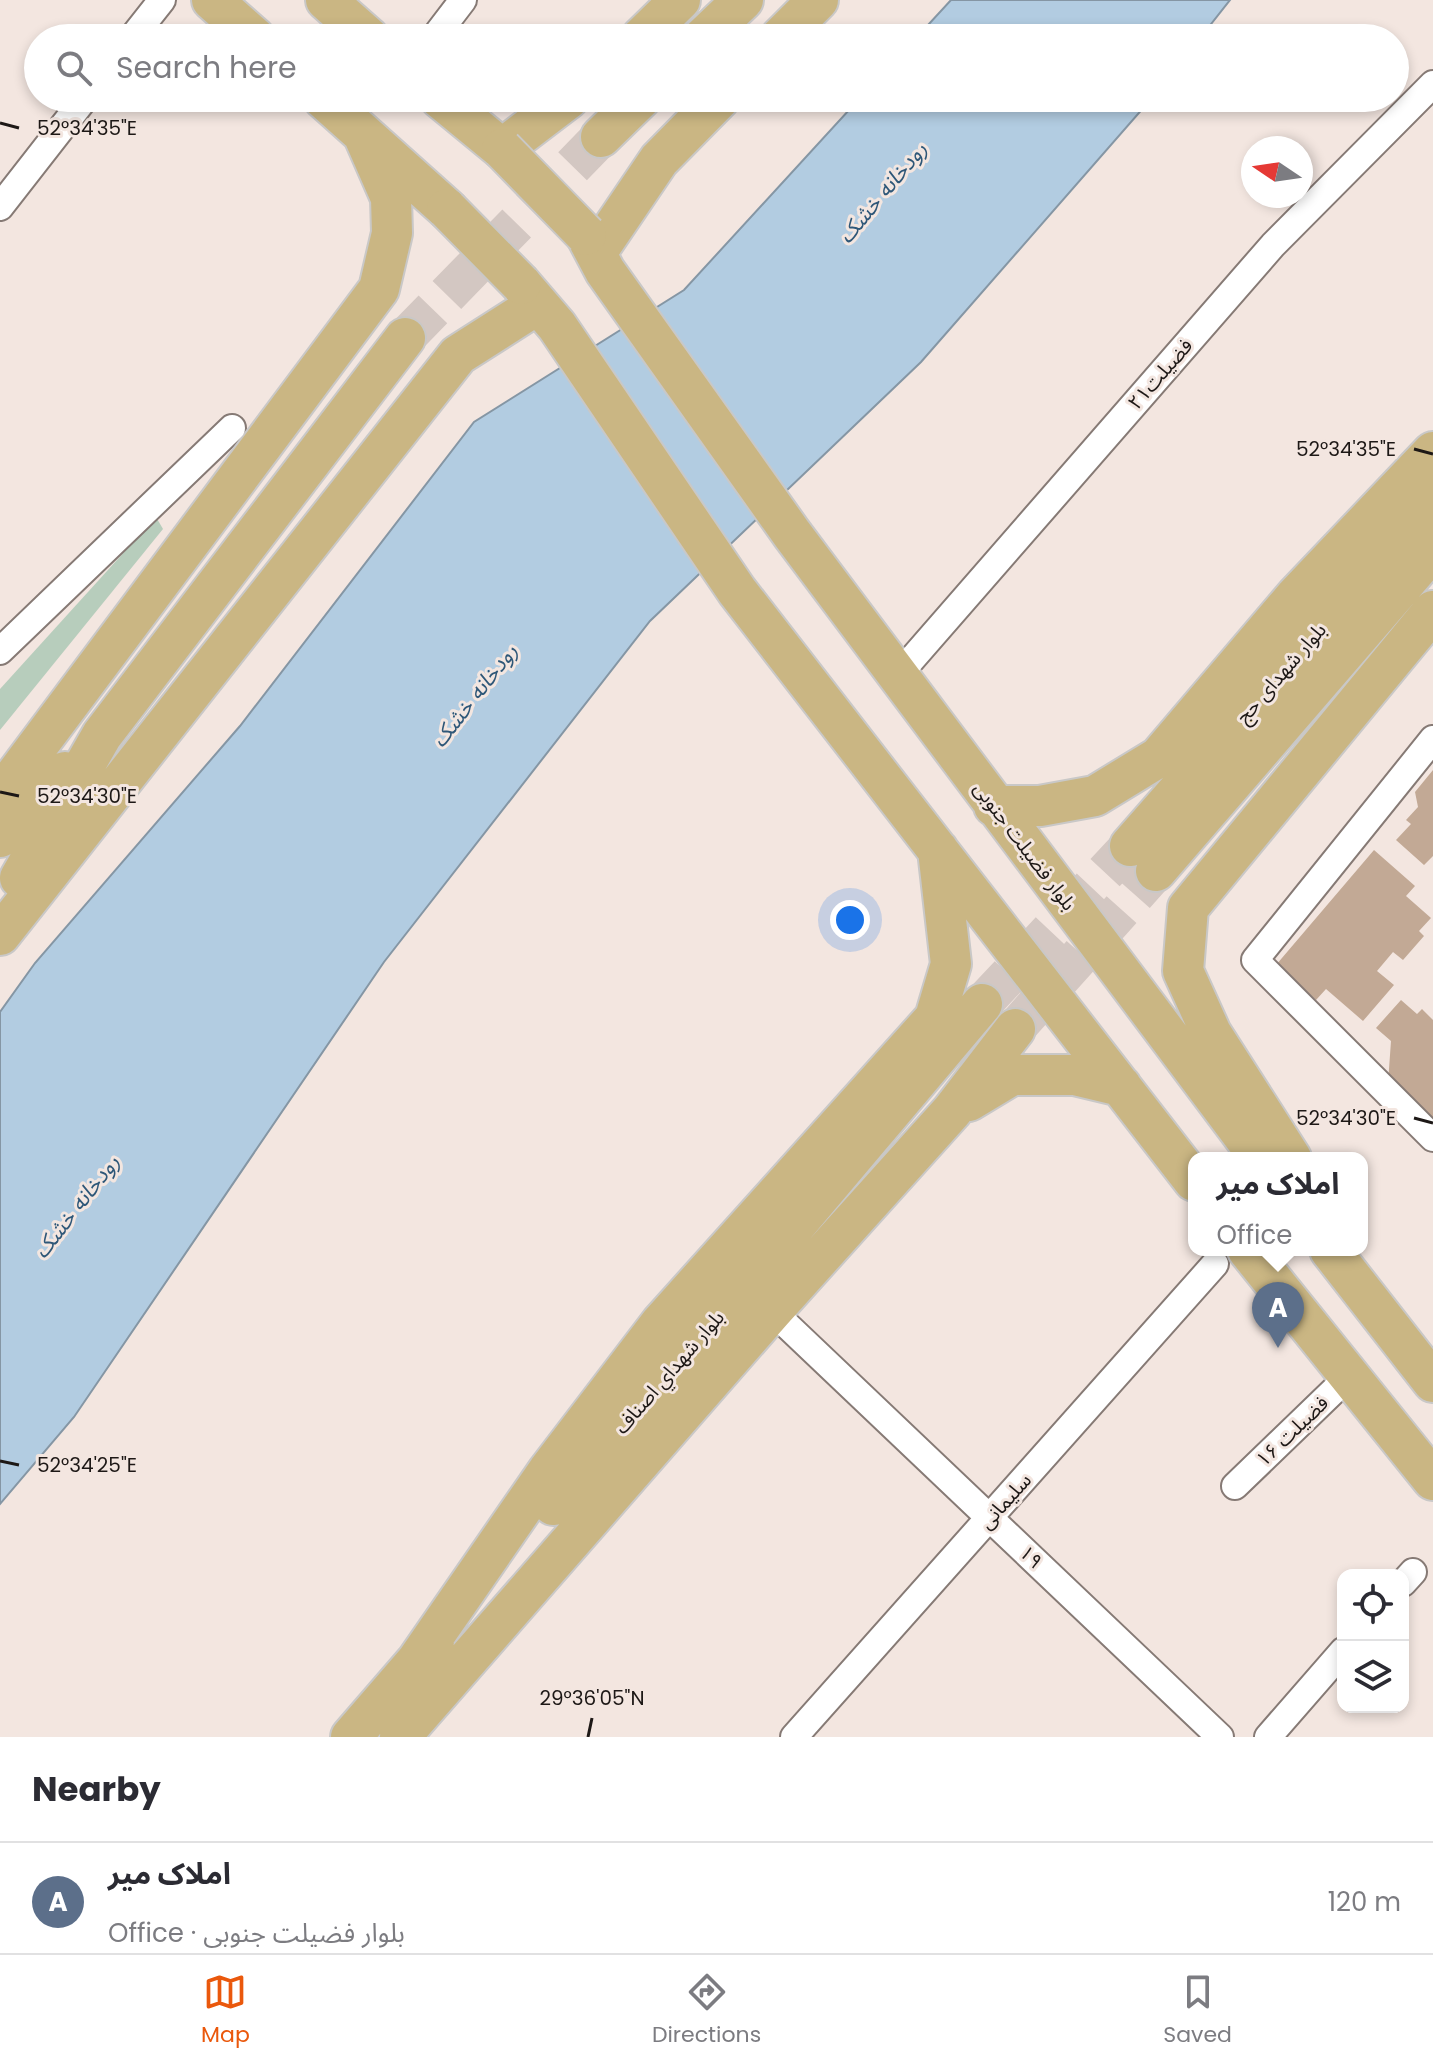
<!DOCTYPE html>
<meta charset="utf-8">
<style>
:root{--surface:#fff;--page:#f2f2f3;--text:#2b2b33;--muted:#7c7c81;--line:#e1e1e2;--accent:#ea580c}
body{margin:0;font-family:Poppins,"Noto Sans Arabic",sans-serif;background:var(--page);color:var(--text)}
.controls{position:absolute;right:24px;bottom:24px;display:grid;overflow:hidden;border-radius:16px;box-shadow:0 4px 12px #0003}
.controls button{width:72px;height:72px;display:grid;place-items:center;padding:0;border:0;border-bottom:2px solid var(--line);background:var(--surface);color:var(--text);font:40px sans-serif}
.compass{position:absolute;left:1241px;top:136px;width:72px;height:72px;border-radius:50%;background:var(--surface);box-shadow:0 4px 12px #0003;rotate:283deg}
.you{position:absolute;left:850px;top:920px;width:28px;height:28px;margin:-20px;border:6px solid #fff;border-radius:50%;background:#1a73e8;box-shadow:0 0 0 12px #1a73e833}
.badge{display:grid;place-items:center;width:52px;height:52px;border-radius:50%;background:var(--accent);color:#fff;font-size:26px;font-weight:700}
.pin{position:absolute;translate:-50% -66px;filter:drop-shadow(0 2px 4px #0008)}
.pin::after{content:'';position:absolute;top:42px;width:28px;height:24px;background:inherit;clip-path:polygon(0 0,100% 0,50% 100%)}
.popup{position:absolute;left:1188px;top:1152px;width:180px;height:104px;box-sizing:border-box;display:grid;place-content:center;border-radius:16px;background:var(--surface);filter:drop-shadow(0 2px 6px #0005);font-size:26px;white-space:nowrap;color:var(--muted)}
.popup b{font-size:30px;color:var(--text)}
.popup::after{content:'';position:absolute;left:50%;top:100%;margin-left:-16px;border:16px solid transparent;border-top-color:var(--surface)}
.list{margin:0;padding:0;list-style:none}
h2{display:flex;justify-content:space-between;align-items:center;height:104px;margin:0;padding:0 32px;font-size:34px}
h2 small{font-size:26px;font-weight:400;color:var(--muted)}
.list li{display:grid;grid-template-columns:52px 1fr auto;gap:24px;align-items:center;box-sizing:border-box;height:112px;padding:0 32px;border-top:2px solid var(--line)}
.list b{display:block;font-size:30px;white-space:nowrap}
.list p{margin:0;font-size:26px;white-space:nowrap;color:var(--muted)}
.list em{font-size:26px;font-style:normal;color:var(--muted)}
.icon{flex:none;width:44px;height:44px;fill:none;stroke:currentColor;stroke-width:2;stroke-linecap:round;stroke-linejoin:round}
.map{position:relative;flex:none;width:1433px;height:1737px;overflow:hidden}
.search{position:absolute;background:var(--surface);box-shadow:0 4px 12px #0003;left:24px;right:24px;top:24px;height:88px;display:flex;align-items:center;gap:20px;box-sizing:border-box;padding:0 28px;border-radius:44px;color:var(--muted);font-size:30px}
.sheet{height:216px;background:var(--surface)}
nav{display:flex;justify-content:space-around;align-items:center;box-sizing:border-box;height:112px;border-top:2px solid var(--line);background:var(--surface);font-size:22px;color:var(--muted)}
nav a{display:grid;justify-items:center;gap:4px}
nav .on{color:var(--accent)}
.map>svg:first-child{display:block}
.green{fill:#b7cdbc}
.water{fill:#b2cce1;stroke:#8596a4;stroke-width:2}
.building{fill:#c2a995}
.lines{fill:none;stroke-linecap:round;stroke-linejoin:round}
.primary-tunnel{stroke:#d3c7c2;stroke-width:40;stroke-dasharray:40 20;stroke-linecap:butt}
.minor-casing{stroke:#867a75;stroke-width:30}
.primary-casing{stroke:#c9c8c7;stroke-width:44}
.minor{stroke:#fff;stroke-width:26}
.primary{stroke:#cab683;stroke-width:40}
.primary-bridge-casing{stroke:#c9c8c7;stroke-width:44;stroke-linecap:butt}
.primary-bridge{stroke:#cab683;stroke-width:40}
.ticks{fill:none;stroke:#1d1816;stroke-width:3}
.labels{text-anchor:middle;stroke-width:6;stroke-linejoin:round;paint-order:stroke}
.street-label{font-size:20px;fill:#1d1816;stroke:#f3e6e0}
.water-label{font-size:22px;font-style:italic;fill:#2e5778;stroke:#f3e6e0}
.ticks-label{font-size:20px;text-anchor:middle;fill:#1d1816;stroke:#f3e6e0;stroke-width:6;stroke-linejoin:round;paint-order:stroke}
</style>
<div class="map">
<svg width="1433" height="1737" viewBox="0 0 1433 1737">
<rect width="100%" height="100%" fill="#f3e6e0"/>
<!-- green -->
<path class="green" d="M 156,517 L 163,529 L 0,730 L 0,689 Z"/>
<!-- water -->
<path class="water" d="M 951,0 L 1230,0 L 1200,38 L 916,38 Z
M 860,98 L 1152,98 L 921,362 L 650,621 L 384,962 L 74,1417 L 0,1504 L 0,1012 L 35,963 L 240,726 L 474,422 L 684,290 Z"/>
<!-- building -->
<path class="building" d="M 1433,770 L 1433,856 L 1424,865 L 1396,840 L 1411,824 L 1406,820 L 1418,807 L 1415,792 Z
M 1374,850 L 1415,886 L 1406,896 L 1431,918 L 1419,931 L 1424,936 L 1403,960 L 1393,952 L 1377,971 L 1394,985 L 1363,1021 L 1326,989 L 1316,1000 L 1276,965 Z
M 1401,1000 L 1417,1014 L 1422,1009 L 1433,1020 L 1433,1135 L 1388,1083 L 1391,1041 L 1376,1028 Z"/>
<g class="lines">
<!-- primary-tunnel -->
<path class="primary-tunnel" d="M 405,338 L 601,137
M 982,1004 L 1130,846
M 1015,1029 L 1156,871"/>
<defs>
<path id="minor" d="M 132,38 L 162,0
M 434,38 L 463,0
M 0,207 L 85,98
M 0,651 L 232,428
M 899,674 L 1273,245 L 1433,84
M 1433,739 L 1255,960 L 1433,1138
M 772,1311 L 1220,1737
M 1235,1486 L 1349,1376
M 1403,1583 L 1413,1572
M 794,1737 L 1215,1264
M 1268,1737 L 1343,1651"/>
<path id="primary" d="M 212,0 L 255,38
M 326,0 L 369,38
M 641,38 L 680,0
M 703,38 L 743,0
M 780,38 L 818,0
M 323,98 L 447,209
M 440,98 L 502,149 L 569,98
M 601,137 L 641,98
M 586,235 L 605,271 L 792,534 L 1260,1158
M 596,253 L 659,160 L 720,98
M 521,284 L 557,326 L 737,591 L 1194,1181
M 0,796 L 379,289 L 392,233 L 391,198 L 363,134
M 994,806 L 1040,806 L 1095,796 L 1159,757 L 1296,596 L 1433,452
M 0,837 L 65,772
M 1130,846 L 1433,500
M 1156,871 L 1433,550
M 20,878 L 102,735 L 405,338
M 0,935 L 458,355 L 538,304
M 969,1101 L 1012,1075 L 1075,1075 L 1121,1086
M 1291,1158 L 1211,1033 L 1183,971 L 1188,908 L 1433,611
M 1248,1250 L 1433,1480
M 1330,1250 L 1433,1382
M 553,1505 L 755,1273 L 982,1004
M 416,1662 L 548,1471 L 661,1323 L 935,1018 L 951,964 L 938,850
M 351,1737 L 434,1641
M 400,1737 L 772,1311 L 952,1111 L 1015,1029"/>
</defs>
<!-- minor casing -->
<use href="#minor" class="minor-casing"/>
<!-- primary casing -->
<use href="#primary" class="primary-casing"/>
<!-- minor -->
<use href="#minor" class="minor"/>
<!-- primary -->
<use href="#primary" class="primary"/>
<defs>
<path id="primary-bridge" d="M 502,149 L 586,235
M 447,209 L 521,284"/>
</defs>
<!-- primary-bridge casing -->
<use href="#primary-bridge" class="primary-bridge-casing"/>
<!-- primary-bridge -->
<use href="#primary-bridge" class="primary-bridge"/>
</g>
<!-- ticks -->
<path class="ticks" d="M 0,123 L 19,128M 1414,449 L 1433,454M 0,792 L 19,796M 1414,1118 L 1433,1123M 0,1461 L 19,1465M 588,1737 L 592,1718"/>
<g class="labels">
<!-- street labels -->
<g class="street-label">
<text transform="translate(1160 374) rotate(-49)" y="7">فضیلت۲۱</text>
<text transform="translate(1281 673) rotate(-49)" y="7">بلوار شهدای حج</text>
<text transform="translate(1025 846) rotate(53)" y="7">بلوار فضیلت جنوبی</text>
<text transform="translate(669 1372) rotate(-49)" y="7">بلوار شهداي اصناف</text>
<text transform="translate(1292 1431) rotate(-44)" y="7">فضیلت ۱۶</text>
<text transform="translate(1005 1501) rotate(-48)" y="7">سلیمانی</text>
<text transform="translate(1031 1557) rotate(44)" y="7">۱۹</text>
</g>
<!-- water labels -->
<g class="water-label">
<text transform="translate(882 192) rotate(-50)" y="8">رودخانه خشک</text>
<text transform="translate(474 695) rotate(-52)" y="8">رودخانه خشک</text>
<text transform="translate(76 1206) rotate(-52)" y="8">رودخانه خشک</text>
</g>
</g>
<g class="ticks-label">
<text x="87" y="135">52°34'35"E</text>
<text x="1346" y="456">52°34'35"E</text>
<text x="87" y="803">52°34'30"E</text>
<text x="1346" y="1125">52°34'30"E</text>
<text x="87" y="1472">52°34'25"E</text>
<text x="592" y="1705">29°36'05"N</text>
</g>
</svg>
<div class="controls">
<button><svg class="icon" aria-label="locate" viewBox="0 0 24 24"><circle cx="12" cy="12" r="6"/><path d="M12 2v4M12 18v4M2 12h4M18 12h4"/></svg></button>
<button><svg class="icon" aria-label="layers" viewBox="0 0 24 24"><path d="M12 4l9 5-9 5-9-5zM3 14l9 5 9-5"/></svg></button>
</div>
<svg class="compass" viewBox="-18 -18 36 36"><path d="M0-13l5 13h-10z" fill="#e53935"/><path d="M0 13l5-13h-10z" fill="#7c7c81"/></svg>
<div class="you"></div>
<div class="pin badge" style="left:1278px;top:1348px;background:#5c6f8a">A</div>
<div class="popup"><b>املاک میر</b>Office</div>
<div class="search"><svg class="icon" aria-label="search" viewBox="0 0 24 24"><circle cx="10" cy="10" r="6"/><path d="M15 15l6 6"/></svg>Search here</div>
</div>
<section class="sheet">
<h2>Nearby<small></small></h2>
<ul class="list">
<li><span class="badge" style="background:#5c6f8a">A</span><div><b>املاک میر</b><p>Office · بلوار فضیلت جنوبی</p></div><em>120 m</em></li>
</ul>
</section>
<nav>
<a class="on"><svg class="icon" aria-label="map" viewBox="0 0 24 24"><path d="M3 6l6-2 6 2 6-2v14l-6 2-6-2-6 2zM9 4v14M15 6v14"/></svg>Map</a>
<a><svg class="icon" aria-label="directions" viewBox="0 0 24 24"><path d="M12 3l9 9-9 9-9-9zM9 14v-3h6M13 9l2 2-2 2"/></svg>Directions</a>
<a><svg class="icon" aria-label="saved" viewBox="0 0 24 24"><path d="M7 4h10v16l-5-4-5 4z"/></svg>Saved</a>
</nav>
